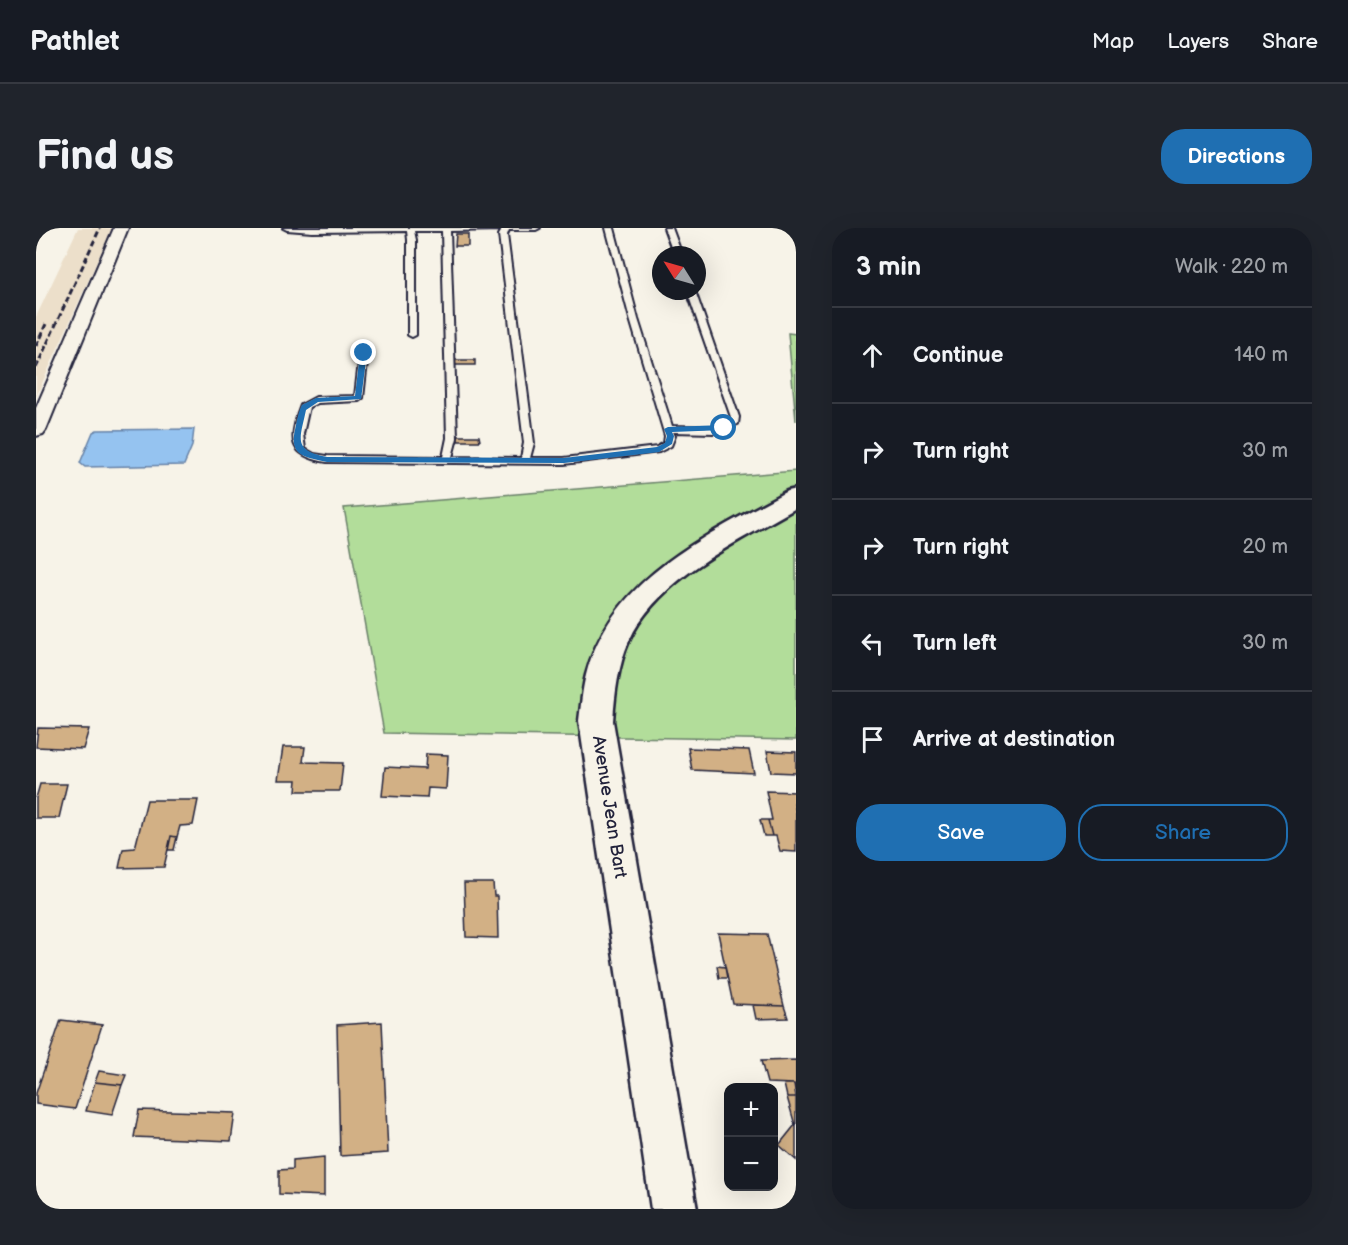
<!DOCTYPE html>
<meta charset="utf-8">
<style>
:root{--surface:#171b24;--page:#20242c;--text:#f1f3f6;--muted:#9ea1a6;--line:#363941;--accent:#1f6fb2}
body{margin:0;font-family:"Balsamiq Sans",sans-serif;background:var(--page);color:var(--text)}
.controls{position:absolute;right:18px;bottom:18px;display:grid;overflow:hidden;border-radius:12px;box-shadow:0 6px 24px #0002}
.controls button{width:54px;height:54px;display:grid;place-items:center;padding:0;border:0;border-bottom:2px solid var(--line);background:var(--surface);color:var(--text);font:30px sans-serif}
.compass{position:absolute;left:616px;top:18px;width:54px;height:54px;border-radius:50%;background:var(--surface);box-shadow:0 6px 24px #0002;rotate:307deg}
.stop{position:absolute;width:18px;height:18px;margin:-14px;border:4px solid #1f6fb2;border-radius:50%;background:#fff}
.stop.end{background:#1f6fb2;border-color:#fff;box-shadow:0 2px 6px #0008}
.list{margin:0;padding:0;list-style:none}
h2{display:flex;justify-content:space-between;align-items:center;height:78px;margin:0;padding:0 24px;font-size:26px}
h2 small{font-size:20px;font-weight:400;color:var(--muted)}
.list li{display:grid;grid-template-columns:39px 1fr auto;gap:18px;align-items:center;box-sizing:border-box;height:96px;padding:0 24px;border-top:2px solid var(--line)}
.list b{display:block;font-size:22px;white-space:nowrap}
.list em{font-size:20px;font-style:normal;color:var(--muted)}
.actions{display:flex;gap:12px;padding:18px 24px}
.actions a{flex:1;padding:14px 0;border:2px solid var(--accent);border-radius:24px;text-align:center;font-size:21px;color:var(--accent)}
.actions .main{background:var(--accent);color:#fff}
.icon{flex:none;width:33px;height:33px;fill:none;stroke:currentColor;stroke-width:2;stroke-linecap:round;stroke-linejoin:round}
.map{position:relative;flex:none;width:760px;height:981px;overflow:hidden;border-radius:24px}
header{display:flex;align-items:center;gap:36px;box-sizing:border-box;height:84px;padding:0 30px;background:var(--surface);border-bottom:2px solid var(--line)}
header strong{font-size:28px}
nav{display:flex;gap:33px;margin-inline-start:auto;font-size:21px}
.intro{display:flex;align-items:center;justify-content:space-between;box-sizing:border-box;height:144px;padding:0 36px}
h1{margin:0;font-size:42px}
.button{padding:15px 27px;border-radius:24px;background:var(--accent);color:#fff;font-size:21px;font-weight:700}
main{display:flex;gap:36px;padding:0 36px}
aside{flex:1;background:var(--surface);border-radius:24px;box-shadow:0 6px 24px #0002}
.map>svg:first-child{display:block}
.built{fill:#ecdfca}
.green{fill:#b2dd9a;stroke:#6a806a;stroke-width:1.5}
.water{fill:#95c3f0;stroke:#6783a8;stroke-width:1.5}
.building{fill:#d2b085;stroke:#22223b;stroke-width:1.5}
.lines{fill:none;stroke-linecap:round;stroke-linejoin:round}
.lane-casing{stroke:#22223b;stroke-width:4}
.street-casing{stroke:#22223b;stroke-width:4}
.secondary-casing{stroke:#22223b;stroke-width:5}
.lane{fill:#f7f3e8;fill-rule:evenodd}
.street{fill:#f7f3e8;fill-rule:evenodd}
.secondary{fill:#f7f3e8;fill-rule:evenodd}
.rail{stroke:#22223b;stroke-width:3;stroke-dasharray:6 3;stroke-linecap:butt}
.route{fill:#1f6fb2}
.labels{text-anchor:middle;stroke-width:6;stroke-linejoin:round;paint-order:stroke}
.street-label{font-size:18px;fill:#22223b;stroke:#f7f3e8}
</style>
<header>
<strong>Pathlet</strong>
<nav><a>Map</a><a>Layers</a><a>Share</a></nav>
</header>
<div class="intro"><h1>Find us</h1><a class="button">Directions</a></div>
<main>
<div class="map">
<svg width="760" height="981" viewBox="0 0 760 981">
<rect width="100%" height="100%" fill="#f7f3e8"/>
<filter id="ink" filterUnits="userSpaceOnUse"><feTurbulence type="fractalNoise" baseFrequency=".0167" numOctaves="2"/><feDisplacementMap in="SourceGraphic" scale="12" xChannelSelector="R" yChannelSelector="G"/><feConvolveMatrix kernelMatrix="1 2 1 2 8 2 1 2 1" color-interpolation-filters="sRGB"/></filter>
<g filter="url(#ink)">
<!-- built -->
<path class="built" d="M 42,0 L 76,0 L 0,169 L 0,89 Z"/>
<!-- green -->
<path class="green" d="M 752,105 L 760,106 L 760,193 Z
M 760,243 L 760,512 L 348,505 L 308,280 Z"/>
<!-- water -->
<path class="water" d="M 158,201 L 156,218 L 148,237 L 49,239 L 44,235 L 57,204 L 61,202 Z"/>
<!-- building -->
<path class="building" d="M 420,6 L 432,6 L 432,18 L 419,18 Z
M 418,132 L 439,132 L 439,137 L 418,137 Z
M 421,208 L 443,208 L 444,213 L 422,213 Z
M 2,500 L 53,501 L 47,521 L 0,519 Z
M 247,519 L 269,519 L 267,534 L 307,535 L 304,563 L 260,563 L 261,552 L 242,552 Z
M 652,520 L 713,522 L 718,545 L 656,542 Z
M 731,523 L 760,524 L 760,545 L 735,544 Z
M 390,526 L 412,527 L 410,561 L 392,560 L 391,570 L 346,568 L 349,539 L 389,541 Z
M 4,556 L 31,556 L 23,590 L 0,590 L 0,570 Z
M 730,563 L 760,564 L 760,575 L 758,575 L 760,585 L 760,624 L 744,623 L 740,608 L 736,608 L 732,592 L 736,592 Z
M 111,572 L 162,572 L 157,597 L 144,598 L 141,609 L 135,608 L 128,639 L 83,640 L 87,621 L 99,620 Z
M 724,592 L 732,592 L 736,608 L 728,608 Z
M 135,608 L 141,609 L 138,622 L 132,622 Z
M 428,655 L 457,655 L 458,668 L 461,668 L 462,710 L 430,709 Z
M 682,705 L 731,706 L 748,778 L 697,776 Z
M 681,738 L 689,739 L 691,750 L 683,750 Z
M 717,777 L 748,778 L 752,790 L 720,791 Z
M 25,792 L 66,797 L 39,881 L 0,876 L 0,865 Z
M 346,794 L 352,925 L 304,928 L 301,797 Z
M 760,832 L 760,863 L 758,856 L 731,855 L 725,833 Z
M 63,843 L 90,847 L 86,857 L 59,854 Z
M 59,854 L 86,857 L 76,887 L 50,883 Z
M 748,856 L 758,856 L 760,869 L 751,869 Z
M 751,869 L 760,869 L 760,932 L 743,917 L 759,897 Z
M 103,882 L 199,885 L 195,913 L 98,909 Z
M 288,929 L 288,968 L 243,966 L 243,942 L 257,941 L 257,932 Z"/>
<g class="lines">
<defs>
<path id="lane" d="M 247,0 L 504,0 L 500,2 L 473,2 L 471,7 L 498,215 L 494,230 L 528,230 L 621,219 L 628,215 L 629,208 L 594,91 L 570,0 L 578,0 L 602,91 L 636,198 L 677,199 L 693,194 L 695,189 L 651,63 L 659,63 L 703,189 L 702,196 L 678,205 L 637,204 L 639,208 L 635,218 L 623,224 L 528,236 L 291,234 C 252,228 252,211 265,177 L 280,169 L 319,168 L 324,125 L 328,123 L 332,125 L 327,170 L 323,173 L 282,175 L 273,179 L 267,206 L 269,221 L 278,226 L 291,228 L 407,229 L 411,210 L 406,3 L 378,3 L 380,12 L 380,107 L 376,109 L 372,107 L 372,12 L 371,3 L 276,4 L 251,2 ZM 466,2 L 463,7 L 488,215 L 485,230 L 416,229 L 421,210 L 414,3 Z
M 628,0 L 636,0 L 646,27 L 638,27 Z"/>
<path id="street" d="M 78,0 L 92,0 L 10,202 L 7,206 L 0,208 L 0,180 Z"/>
<path id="secondary" d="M 760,261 L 760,280 C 704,313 621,350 593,413 C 582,438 579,465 577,493 L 661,981 L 615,981 L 543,493 C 545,478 546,462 550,447 C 575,350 670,308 751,263 Z"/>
</defs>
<!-- lane casing -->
<use href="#lane" class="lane-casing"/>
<!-- street casing -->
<use href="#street" class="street-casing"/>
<!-- secondary casing -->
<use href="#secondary" class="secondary-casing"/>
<!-- lane -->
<use href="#lane" class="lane"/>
<!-- street -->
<use href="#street" class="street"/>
<!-- secondary -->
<use href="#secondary" class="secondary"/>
<!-- rail -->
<path class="rail" d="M 0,118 L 10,96
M 0,140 L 64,0"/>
</g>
</g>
<!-- route -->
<path class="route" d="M 328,123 L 331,125 L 325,171 L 282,174 L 270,182 C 264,211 256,222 291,229 L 528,230 L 621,219 L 629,215 L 631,208 L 628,201 L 632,199 L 688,197 L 691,200 L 688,202 L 636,204 L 638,208 L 636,216 L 623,224 L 528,235 L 291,234 C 269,229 253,228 259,202 C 261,193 262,185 266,177 L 280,170 L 319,168 L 324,125 Z"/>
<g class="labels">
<!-- street labels -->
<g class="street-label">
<text transform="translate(574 579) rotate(81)" y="6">Avenue Jean Bart</text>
</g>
</g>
</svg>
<div class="controls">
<button>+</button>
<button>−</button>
</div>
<svg class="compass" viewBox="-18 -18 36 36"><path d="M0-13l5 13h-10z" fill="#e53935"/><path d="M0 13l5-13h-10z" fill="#9ea1a6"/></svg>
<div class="stop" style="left:688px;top:200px"></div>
<div class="stop end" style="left:328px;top:125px"></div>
</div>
<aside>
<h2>3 min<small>Walk · 220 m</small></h2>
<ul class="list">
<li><svg class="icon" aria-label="ahead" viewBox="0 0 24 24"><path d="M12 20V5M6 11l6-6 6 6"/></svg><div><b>Continue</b></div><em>140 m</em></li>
<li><svg class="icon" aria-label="right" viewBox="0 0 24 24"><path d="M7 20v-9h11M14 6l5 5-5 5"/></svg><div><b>Turn right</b></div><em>30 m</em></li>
<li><svg class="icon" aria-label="right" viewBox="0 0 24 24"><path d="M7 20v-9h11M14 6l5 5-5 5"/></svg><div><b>Turn right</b></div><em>20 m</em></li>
<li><svg class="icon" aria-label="left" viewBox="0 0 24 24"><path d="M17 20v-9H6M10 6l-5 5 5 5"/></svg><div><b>Turn left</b></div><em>30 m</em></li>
<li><svg class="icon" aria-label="arrive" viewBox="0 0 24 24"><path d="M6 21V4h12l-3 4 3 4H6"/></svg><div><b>Arrive at destination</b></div></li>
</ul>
<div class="actions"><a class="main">Save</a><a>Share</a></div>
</aside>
</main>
